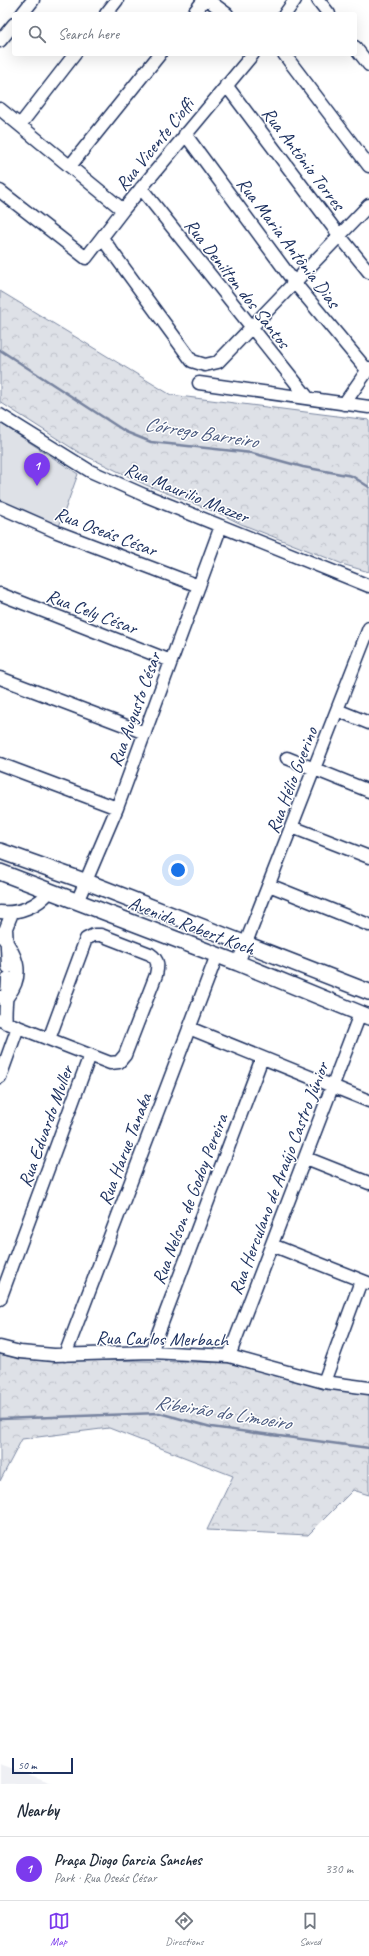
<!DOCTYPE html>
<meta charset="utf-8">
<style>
:root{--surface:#fff;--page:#f2f2f3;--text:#1f2937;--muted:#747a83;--line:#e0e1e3;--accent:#7c3aed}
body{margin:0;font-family:Caveat,sans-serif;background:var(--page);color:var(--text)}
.scale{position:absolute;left:12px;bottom:10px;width:61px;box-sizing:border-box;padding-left:4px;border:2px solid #1b2f5e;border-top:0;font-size:11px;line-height:14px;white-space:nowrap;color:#1b2f5e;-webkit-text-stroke:3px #fff;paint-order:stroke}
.you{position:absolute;left:178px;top:870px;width:14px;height:14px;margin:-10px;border:3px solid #fff;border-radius:50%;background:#1a73e8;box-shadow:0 0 0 6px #1a73e833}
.badge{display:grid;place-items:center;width:26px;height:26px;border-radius:50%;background:var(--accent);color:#fff;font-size:13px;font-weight:700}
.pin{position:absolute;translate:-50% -33px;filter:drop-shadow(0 1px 2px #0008)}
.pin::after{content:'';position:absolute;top:21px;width:14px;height:12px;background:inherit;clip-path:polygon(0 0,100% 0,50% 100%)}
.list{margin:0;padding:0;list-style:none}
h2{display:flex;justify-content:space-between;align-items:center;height:52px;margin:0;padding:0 16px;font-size:17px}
h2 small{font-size:13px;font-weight:400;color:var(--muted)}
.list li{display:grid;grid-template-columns:26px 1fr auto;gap:12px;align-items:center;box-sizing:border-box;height:64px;padding:0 16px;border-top:1px solid var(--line)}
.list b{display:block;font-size:15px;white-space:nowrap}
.list p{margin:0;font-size:13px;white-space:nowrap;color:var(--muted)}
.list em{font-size:13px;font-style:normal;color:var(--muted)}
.icon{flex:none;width:22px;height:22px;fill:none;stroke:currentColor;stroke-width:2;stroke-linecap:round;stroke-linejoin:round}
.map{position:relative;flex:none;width:369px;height:1784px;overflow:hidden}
.search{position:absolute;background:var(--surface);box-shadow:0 4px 16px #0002;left:12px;right:12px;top:12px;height:44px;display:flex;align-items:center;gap:10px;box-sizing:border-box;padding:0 14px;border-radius:4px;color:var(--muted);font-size:15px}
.sheet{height:116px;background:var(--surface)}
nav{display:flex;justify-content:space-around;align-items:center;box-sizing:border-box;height:56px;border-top:1px solid var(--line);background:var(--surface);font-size:11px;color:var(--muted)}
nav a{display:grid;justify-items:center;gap:2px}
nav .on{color:var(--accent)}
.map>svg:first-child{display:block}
.built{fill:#eff0f4}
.forest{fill:url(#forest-crowns);stroke:#7c88a2}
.green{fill:#dee1e7;stroke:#7c88a2}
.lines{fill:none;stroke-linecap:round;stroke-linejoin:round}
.stream{stroke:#77839f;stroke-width:2.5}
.minor-casing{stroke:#1b2f5e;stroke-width:15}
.major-casing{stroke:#1b2f5e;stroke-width:18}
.minor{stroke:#fff;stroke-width:12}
.major{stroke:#fff;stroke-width:15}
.labels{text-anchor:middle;stroke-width:3;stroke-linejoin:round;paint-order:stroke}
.street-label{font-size:19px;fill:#1b2f5e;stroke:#fff}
.water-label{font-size:20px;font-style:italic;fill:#49597e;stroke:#fff}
</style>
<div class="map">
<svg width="369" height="1784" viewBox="0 0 369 1784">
<defs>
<pattern id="forest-crowns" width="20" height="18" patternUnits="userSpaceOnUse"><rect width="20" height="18" fill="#dee1e7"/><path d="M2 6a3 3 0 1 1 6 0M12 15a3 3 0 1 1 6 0" fill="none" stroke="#bec1c9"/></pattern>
</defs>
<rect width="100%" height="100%" fill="#fff"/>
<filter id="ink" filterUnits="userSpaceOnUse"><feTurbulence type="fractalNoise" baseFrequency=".025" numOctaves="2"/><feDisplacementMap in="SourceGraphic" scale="8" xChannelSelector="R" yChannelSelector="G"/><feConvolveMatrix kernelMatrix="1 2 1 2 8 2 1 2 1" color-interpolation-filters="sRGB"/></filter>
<g filter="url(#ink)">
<!-- built -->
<path class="built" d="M 0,1764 L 55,1784 L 0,1784 Z"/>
<!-- forest -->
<path class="forest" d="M 0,291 L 171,395 L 369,420 L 369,572 L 345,565 L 241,524 L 223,515 L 146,485 L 78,452 L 0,402 Z
M 0,1354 L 15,1358 L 231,1363 L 336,1390 L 369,1393 L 369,1495 L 353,1490 L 308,1535 L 207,1530 L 233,1476 L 109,1428 L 22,1439 L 0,1481 Z"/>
<!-- green -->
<path class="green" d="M 0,423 L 78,474 L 57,532 L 0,505 Z"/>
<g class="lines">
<!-- stream -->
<path class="stream" d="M 0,350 L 126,432 L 151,442 L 252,453 L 303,467 L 352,476 L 369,487
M 0,1419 L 159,1413 L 211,1427 L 369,1448"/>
<defs>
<path id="minor" d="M 208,0 L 227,14
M 318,0 L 329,14
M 22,14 L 33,0
M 106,14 L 117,0
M 193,14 L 204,0
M 285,14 L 295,0
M 0,41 L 14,24
M 355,47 L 369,65
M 284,54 L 369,166
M 226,85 L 339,235 L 369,272
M 0,109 L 123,210
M 20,125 L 75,54
M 185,134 L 294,282 L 367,370
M 70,166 L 160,54
M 141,188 L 308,398
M 0,191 L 86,258 L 123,210 L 253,54
M 102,238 L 192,361 L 205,365 L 218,362 L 369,205
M 199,383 L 369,407
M 344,404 L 369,368
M 0,415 L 90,471 L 144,495 L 369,586
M 0,507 L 57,532 L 199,586
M 0,594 L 171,661
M 0,678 L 145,733
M 337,710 L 369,723
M 287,758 L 369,791
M 0,764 L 117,808
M 292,827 L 369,857
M 269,885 L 369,925
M 77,902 L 117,808 L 221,526
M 0,912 C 18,914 38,906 49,892
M 0,933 C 16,954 26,973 8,996 L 0,997
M 238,963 L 369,628
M 8,967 L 6,928 L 12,913
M 0,1020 L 110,1063 L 119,1062 L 125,1055 L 156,975 C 158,966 159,960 150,954 L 101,935 L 94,935 L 86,939 L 49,1039
M 6,1023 C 4,1008 8,993 8,978
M 189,1028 L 369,1101
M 0,1077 L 18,1027
M 306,1158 L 369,1183
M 272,1245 L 368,1283
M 0,1299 L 90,1055
M 0,1347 L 20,1352 L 54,1355 L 151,1352 L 229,1356 L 324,1382 L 369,1388
M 151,1352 L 262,1058
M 65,1355 L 217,955
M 229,1356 L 360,1014
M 324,1382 L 361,1281"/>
<path id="major" d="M 0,851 L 87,882 L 369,992
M 0,872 L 238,963 L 369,1017"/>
</defs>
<!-- minor casing -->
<use href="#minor" class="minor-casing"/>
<!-- major casing -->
<use href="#major" class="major-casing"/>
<!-- minor -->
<use href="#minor" class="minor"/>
<!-- major -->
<use href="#major" class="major"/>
</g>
</g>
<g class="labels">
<!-- street labels -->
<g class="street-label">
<text transform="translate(154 144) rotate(-51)" y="7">Rua Vicente Cioffi</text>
<text transform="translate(304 158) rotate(53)" y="7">Rua Antônio Torres</text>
<text transform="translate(289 242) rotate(53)" y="7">Rua Maria Antônia Dias</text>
<text transform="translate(238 283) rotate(52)" y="7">Rua Denilton dos Santos</text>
<text transform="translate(187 492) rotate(22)" y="7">Rua Maurilio Mazzer</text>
<text transform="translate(106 531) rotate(21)" y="7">Rua Oseás César</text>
<text transform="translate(92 611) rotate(21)" y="7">Rua Cely César</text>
<text transform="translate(134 709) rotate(-70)" y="7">Rua Augusto César</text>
<text transform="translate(291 780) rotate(-69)" y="7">Rua Hélio Guerino</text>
<text transform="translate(192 925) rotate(21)" y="7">Avenida Robert Koch</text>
<text transform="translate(45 1126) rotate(-70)" y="7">Rua Eduardo Muller</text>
<text transform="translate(124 1149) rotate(-69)" y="7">Rua Harue Tanaka</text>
<text transform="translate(278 1178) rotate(-69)" y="7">Rua Herculano de Araújo Castro Júnior</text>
<text transform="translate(189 1199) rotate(-69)" y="7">Rua Nelson de Godoy Pereira</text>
<text transform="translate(162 1338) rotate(1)" y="7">Rua Carlos Merbach</text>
</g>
<!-- water labels -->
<g class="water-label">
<text transform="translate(201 432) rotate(9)" y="7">Córrego Barreiro</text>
<text transform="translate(223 1412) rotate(9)" y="7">Ribeirão do Limoeiro</text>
</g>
</g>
</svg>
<div class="scale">50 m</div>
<div class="you"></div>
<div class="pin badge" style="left:37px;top:486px">1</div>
<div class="search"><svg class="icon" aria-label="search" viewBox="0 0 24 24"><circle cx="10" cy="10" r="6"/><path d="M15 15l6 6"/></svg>Search here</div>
</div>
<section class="sheet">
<h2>Nearby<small></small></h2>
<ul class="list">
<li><span class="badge">1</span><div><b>Praça Diogo Garcia Sanches</b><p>Park · Rua Oseás César</p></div><em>330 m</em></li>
</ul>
</section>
<nav>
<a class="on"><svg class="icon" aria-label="map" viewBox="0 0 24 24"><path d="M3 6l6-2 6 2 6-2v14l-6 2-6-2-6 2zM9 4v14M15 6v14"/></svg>Map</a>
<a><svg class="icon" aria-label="directions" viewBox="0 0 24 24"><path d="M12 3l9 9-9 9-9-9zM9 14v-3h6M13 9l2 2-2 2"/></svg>Directions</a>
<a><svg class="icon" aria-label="saved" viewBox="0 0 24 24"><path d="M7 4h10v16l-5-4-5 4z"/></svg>Saved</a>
</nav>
